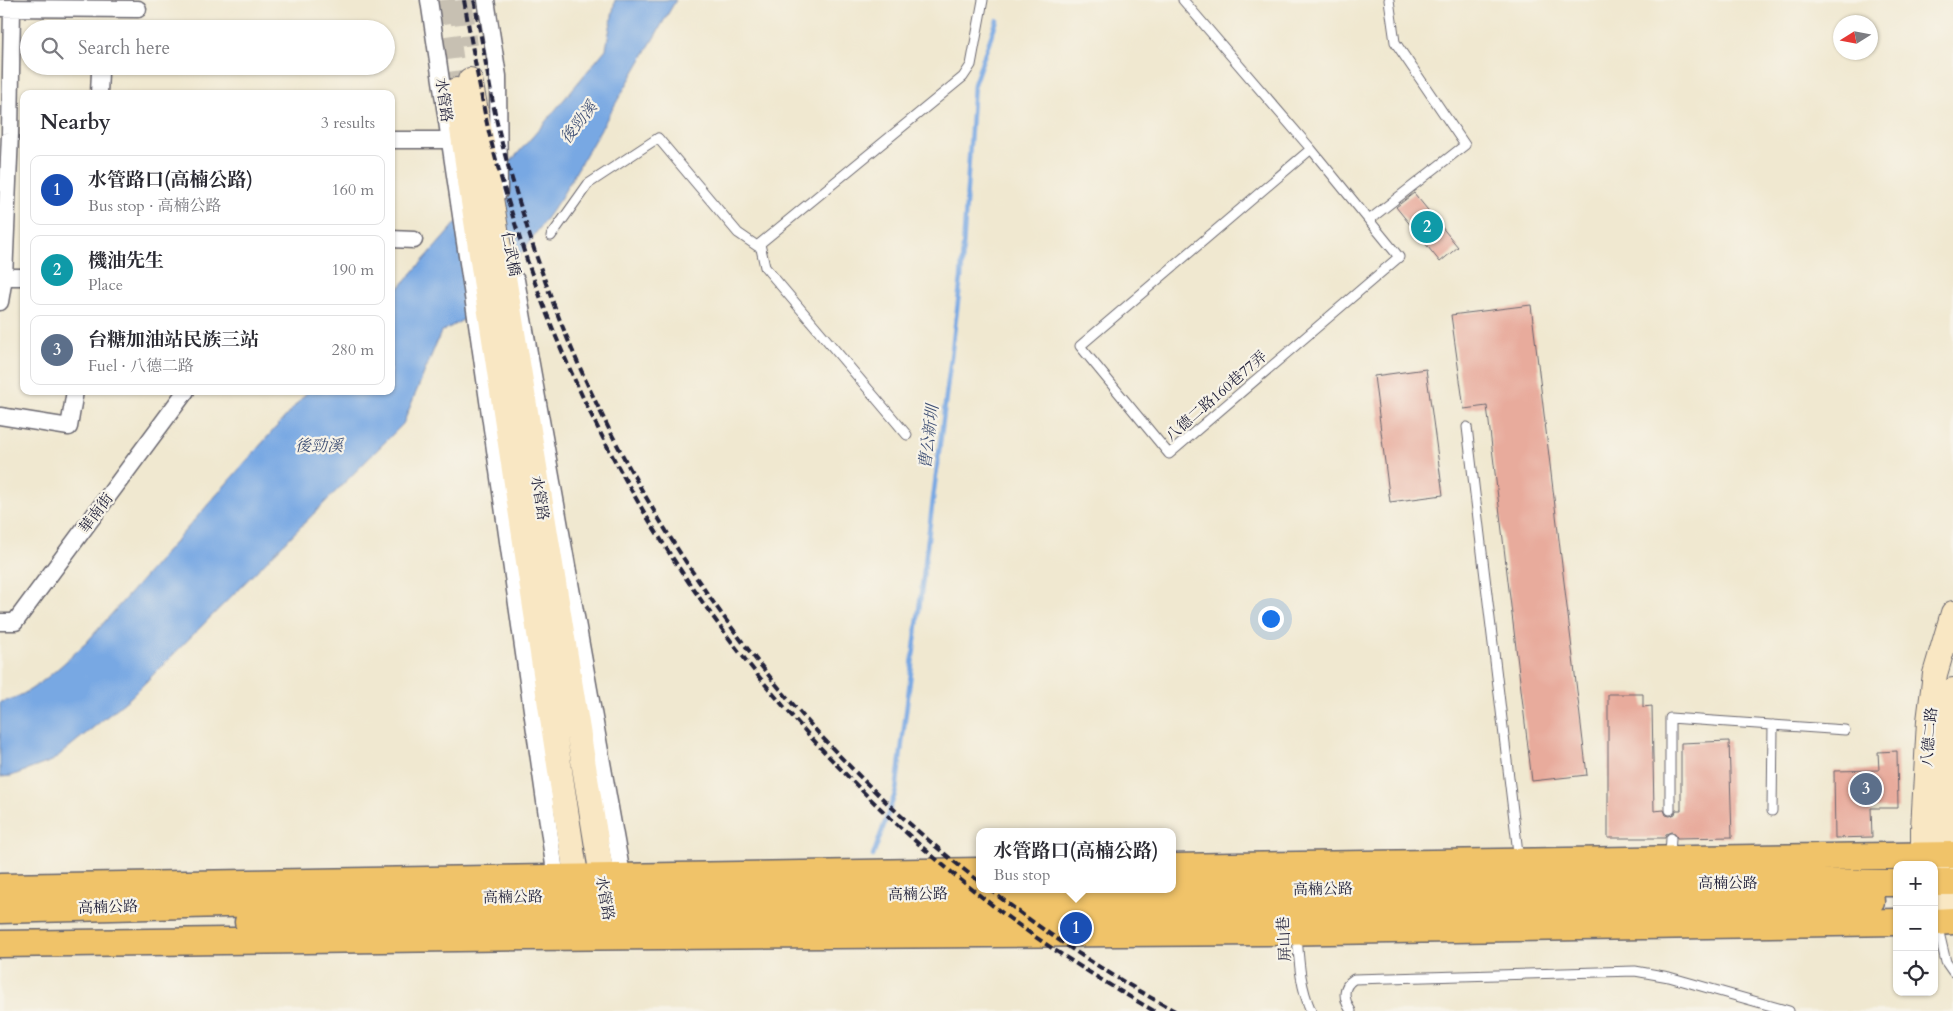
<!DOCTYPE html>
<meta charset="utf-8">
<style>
:root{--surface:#fff;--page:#f2f2f3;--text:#2b2b33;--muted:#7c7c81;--line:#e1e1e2;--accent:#d93025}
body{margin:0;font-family:Cardo,"Noto Serif TC",serif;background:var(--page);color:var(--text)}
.controls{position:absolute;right:15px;bottom:15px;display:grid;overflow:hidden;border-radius:10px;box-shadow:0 1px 4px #0004}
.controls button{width:45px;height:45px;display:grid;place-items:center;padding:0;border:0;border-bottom:1px solid var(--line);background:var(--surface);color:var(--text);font:25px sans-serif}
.compass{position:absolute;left:1833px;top:15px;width:45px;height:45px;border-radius:50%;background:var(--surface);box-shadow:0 1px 4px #0004;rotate:259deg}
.you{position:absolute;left:1270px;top:618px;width:18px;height:18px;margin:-12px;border:4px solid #fff;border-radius:50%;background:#1a73e8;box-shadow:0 0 0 8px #1a73e833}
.badge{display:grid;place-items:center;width:32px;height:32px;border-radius:50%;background:var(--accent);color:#fff;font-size:16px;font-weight:700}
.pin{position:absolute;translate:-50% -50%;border:2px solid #fff;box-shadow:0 1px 5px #0006}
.popup{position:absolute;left:976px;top:828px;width:200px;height:65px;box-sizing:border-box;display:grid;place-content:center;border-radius:10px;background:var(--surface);filter:drop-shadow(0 1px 4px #0005);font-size:16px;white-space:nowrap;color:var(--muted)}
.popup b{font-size:19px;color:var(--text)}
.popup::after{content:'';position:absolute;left:50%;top:100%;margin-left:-10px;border:10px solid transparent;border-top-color:var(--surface)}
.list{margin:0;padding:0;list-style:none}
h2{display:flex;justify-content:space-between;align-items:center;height:65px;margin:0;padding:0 20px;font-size:21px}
h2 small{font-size:16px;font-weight:400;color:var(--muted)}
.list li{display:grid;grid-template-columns:32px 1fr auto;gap:15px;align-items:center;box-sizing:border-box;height:70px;margin:0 10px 10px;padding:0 10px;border:1px solid var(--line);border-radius:10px}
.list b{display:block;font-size:19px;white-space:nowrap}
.list p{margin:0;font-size:16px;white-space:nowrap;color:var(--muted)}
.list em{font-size:16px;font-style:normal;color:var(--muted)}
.icon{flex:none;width:28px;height:28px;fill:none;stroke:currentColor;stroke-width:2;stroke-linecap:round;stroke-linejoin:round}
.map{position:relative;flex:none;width:1953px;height:1011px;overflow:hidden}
.search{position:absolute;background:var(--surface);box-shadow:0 1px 4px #0004;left:20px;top:20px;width:375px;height:55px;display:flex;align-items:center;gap:12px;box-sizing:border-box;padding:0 18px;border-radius:28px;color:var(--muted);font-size:19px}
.panel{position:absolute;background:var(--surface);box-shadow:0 1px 4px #0004;left:20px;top:90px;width:375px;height:305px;border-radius:10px}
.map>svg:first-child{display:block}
.water{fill:#78a8e3;stroke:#4d658f}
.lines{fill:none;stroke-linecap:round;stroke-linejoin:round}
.stream{stroke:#78a8e3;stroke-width:4.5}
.building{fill:#e8ab9c}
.secondary-tunnel{stroke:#c7c0b2;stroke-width:24;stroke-dasharray:24 12;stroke-linecap:butt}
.lane-casing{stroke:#6a676f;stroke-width:11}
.street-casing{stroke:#6a676f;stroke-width:19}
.secondary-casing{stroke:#6a676f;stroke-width:26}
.primary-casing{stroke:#6a676f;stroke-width:29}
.lane{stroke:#fff;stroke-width:9}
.street{stroke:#fff;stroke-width:16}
.secondary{stroke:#f9e7c3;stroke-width:24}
.primary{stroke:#f0c369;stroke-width:26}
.rail{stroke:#22223b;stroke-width:4;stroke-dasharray:8 4;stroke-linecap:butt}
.labels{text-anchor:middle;stroke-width:4.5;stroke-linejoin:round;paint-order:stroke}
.street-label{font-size:15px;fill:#22223b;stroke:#f7f3e8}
.water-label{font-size:16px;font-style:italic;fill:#405176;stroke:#f7f3e8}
</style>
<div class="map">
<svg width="1953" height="1011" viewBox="0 0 1953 1011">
<rect width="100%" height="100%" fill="#f7f3e8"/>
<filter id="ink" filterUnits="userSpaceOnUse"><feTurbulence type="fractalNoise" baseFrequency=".02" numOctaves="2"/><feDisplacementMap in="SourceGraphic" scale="10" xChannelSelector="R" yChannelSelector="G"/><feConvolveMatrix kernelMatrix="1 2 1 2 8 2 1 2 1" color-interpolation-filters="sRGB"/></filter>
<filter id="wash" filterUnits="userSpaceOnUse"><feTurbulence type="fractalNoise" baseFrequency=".0096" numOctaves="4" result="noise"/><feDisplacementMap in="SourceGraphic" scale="20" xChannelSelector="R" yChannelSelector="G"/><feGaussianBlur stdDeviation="1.12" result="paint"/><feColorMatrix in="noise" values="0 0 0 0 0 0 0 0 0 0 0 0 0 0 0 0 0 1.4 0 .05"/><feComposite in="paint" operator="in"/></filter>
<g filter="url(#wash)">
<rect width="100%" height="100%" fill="#f0e8d0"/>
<!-- water -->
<path class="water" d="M 615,0 L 676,0 L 560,199 L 481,310 L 441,332 L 403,424 L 131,697 L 52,761 L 11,776 L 0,777 L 0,702 C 32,697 62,664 86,643 L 308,391 L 391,391 L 391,297 L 541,127 L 606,49 Z"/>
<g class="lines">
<!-- stream -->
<path class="stream" d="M 873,856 L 896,791 L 961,278 L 974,84 L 997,20"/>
</g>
<g id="blocks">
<!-- building -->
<path class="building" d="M 1414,193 L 1458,247 L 1440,262 L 1396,207 Z
M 1531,305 L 1587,775 L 1532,781 L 1487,406 L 1464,409 L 1451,315 Z
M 1426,369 L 1443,495 L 1390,502 L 1374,376 Z
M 1608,694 L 1643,694 L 1643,707 L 1652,706 L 1654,811 L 1664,810 L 1666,815 L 1670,816 L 1675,814 L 1676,810 L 1681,810 L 1681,743 L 1729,741 L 1732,837 L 1677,838 L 1675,833 L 1671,832 L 1666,834 L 1665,838 L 1608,838 Z
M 1897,751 L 1898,808 L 1871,808 L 1872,837 L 1835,838 L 1834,771 L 1879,770 L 1878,752 Z"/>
</g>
</g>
<g filter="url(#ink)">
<use href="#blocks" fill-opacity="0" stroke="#6a676f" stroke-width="1"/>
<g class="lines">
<!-- secondary-tunnel -->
<path class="secondary-tunnel" d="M 443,0 L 455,84
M 460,0 L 466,46"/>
<defs>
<path id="lane" d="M 1183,0 L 1311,149 L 1399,257 L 1169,454 L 1080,346 L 1311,149
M 1369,220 L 1465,145 L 1395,42 L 1389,0
M 551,236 L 588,184 L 658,138 L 738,233 L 757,246 L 963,77 L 971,65 L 983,0
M 760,244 L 765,267 L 907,435
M 1467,427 L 1519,861
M 1670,810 L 1670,718 L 1845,730
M 1772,811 L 1773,725
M 1670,856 L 1671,838
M 1937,924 L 1946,962 L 1953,972
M 1297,935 C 1299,962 1300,986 1311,1011
M 1351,1011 C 1344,1000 1341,987 1354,979 L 1635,971 L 1669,977 L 1789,1011"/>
<path id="street" d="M 429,0 L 478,330 L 557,886
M 486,0 L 498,76 L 499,192
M 0,8 L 138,9
M 99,94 L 100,72
M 391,140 L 459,140
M 391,239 L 414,240
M 0,277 L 24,277
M 516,280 L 624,886
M 0,302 L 4,277 L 10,134 L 12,8
M 0,416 L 69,427 L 75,391
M 0,622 L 15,622 L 186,391"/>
<path id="secondary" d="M 470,80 L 481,137 L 605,895
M 456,90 L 579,895
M 1923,865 L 1923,829 L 1929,721 L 1935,674 L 1953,613
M 1947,922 L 1943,855 L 1947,723 L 1953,690"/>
<path id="primary" d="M 1172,867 L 1953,855
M 1934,882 L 1953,882
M 0,887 L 980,871
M 0,910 L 527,896 L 1265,890 L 1521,883 L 1897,883
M 248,922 L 527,917 L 1252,911 L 1326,912 L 1871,901
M 1934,922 L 1953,921
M 0,944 L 528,937 L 1267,932 L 1897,922"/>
</defs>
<!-- lane casing -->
<use href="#lane" class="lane-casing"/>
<!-- street casing -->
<use href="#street" class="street-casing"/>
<!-- secondary casing -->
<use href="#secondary" class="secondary-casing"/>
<!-- primary casing -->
<use href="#primary" class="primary-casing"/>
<!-- lane -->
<use href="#lane" class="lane"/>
<!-- street -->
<use href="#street" class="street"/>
<!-- secondary -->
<use href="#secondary" class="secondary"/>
<!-- primary -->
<use href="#primary" class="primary"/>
<!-- rail -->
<path class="rail" d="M 464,0 C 471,40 478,79 486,119 C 493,152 503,185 513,217 C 599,498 776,742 1009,918 C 1055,952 1104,982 1154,1011
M 474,0 C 482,39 488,79 496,118 C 503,151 513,183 523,214 C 600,472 766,718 980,882
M 989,889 C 1048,935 1110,976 1175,1011"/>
</g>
</g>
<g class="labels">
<!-- street labels -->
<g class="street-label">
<text transform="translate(444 100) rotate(82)" y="5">水管路</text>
<text transform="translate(511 254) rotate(79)" y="5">仁武橋</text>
<text transform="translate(1216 396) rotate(-41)" y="5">八德二路160巷77弄</text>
<text transform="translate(540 498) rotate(81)" y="5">水管路</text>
<text transform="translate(96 513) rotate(-53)" y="5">華南街</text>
<text transform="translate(1929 737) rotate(-85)" y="5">八德二路</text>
<text x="1728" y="888">高楠公路</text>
<text transform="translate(1323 889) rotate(-1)" y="5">高楠公路</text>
<text transform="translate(918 894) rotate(-1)" y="5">高楠公路</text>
<text transform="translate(513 897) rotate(-1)" y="5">高楠公路</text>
<text transform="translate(605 898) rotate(80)" y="5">水管路</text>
<text transform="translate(108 907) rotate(-2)" y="5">高楠公路</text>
<text transform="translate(1284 939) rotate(-93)" y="5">屏山巷</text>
</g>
<!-- water labels -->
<g class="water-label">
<text transform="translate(578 122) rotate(-52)" y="6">後勁溪</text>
<text transform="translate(928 437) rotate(-83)" y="6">曹公新圳</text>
<text x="319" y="451">後勁溪</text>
</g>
</g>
</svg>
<div class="controls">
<button>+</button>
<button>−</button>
<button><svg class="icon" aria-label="locate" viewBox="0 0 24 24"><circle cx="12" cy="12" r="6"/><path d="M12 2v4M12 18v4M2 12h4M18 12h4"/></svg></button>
</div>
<svg class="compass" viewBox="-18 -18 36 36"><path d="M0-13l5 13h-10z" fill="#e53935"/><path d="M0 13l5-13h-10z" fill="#7c7c81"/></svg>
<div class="you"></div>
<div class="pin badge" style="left:1076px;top:928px;background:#1a4fb4">1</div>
<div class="popup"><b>水管路口(高楠公路)</b>Bus stop</div>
<div class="pin badge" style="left:1427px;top:227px;background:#0f9aa8">2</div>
<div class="pin badge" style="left:1866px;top:789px;background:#5c6f8a">3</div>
<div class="search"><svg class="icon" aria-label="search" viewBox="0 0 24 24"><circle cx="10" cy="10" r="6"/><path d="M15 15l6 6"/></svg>Search here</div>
<section class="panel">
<h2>Nearby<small>3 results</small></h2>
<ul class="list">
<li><span class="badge" style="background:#1a4fb4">1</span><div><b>水管路口(高楠公路)</b><p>Bus stop · 高楠公路</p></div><em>160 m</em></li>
<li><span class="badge" style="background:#0f9aa8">2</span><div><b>機油先生</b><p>Place</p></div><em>190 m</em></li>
<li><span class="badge" style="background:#5c6f8a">3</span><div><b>台糖加油站民族三站</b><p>Fuel · 八德二路</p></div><em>280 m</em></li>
</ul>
</section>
</div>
